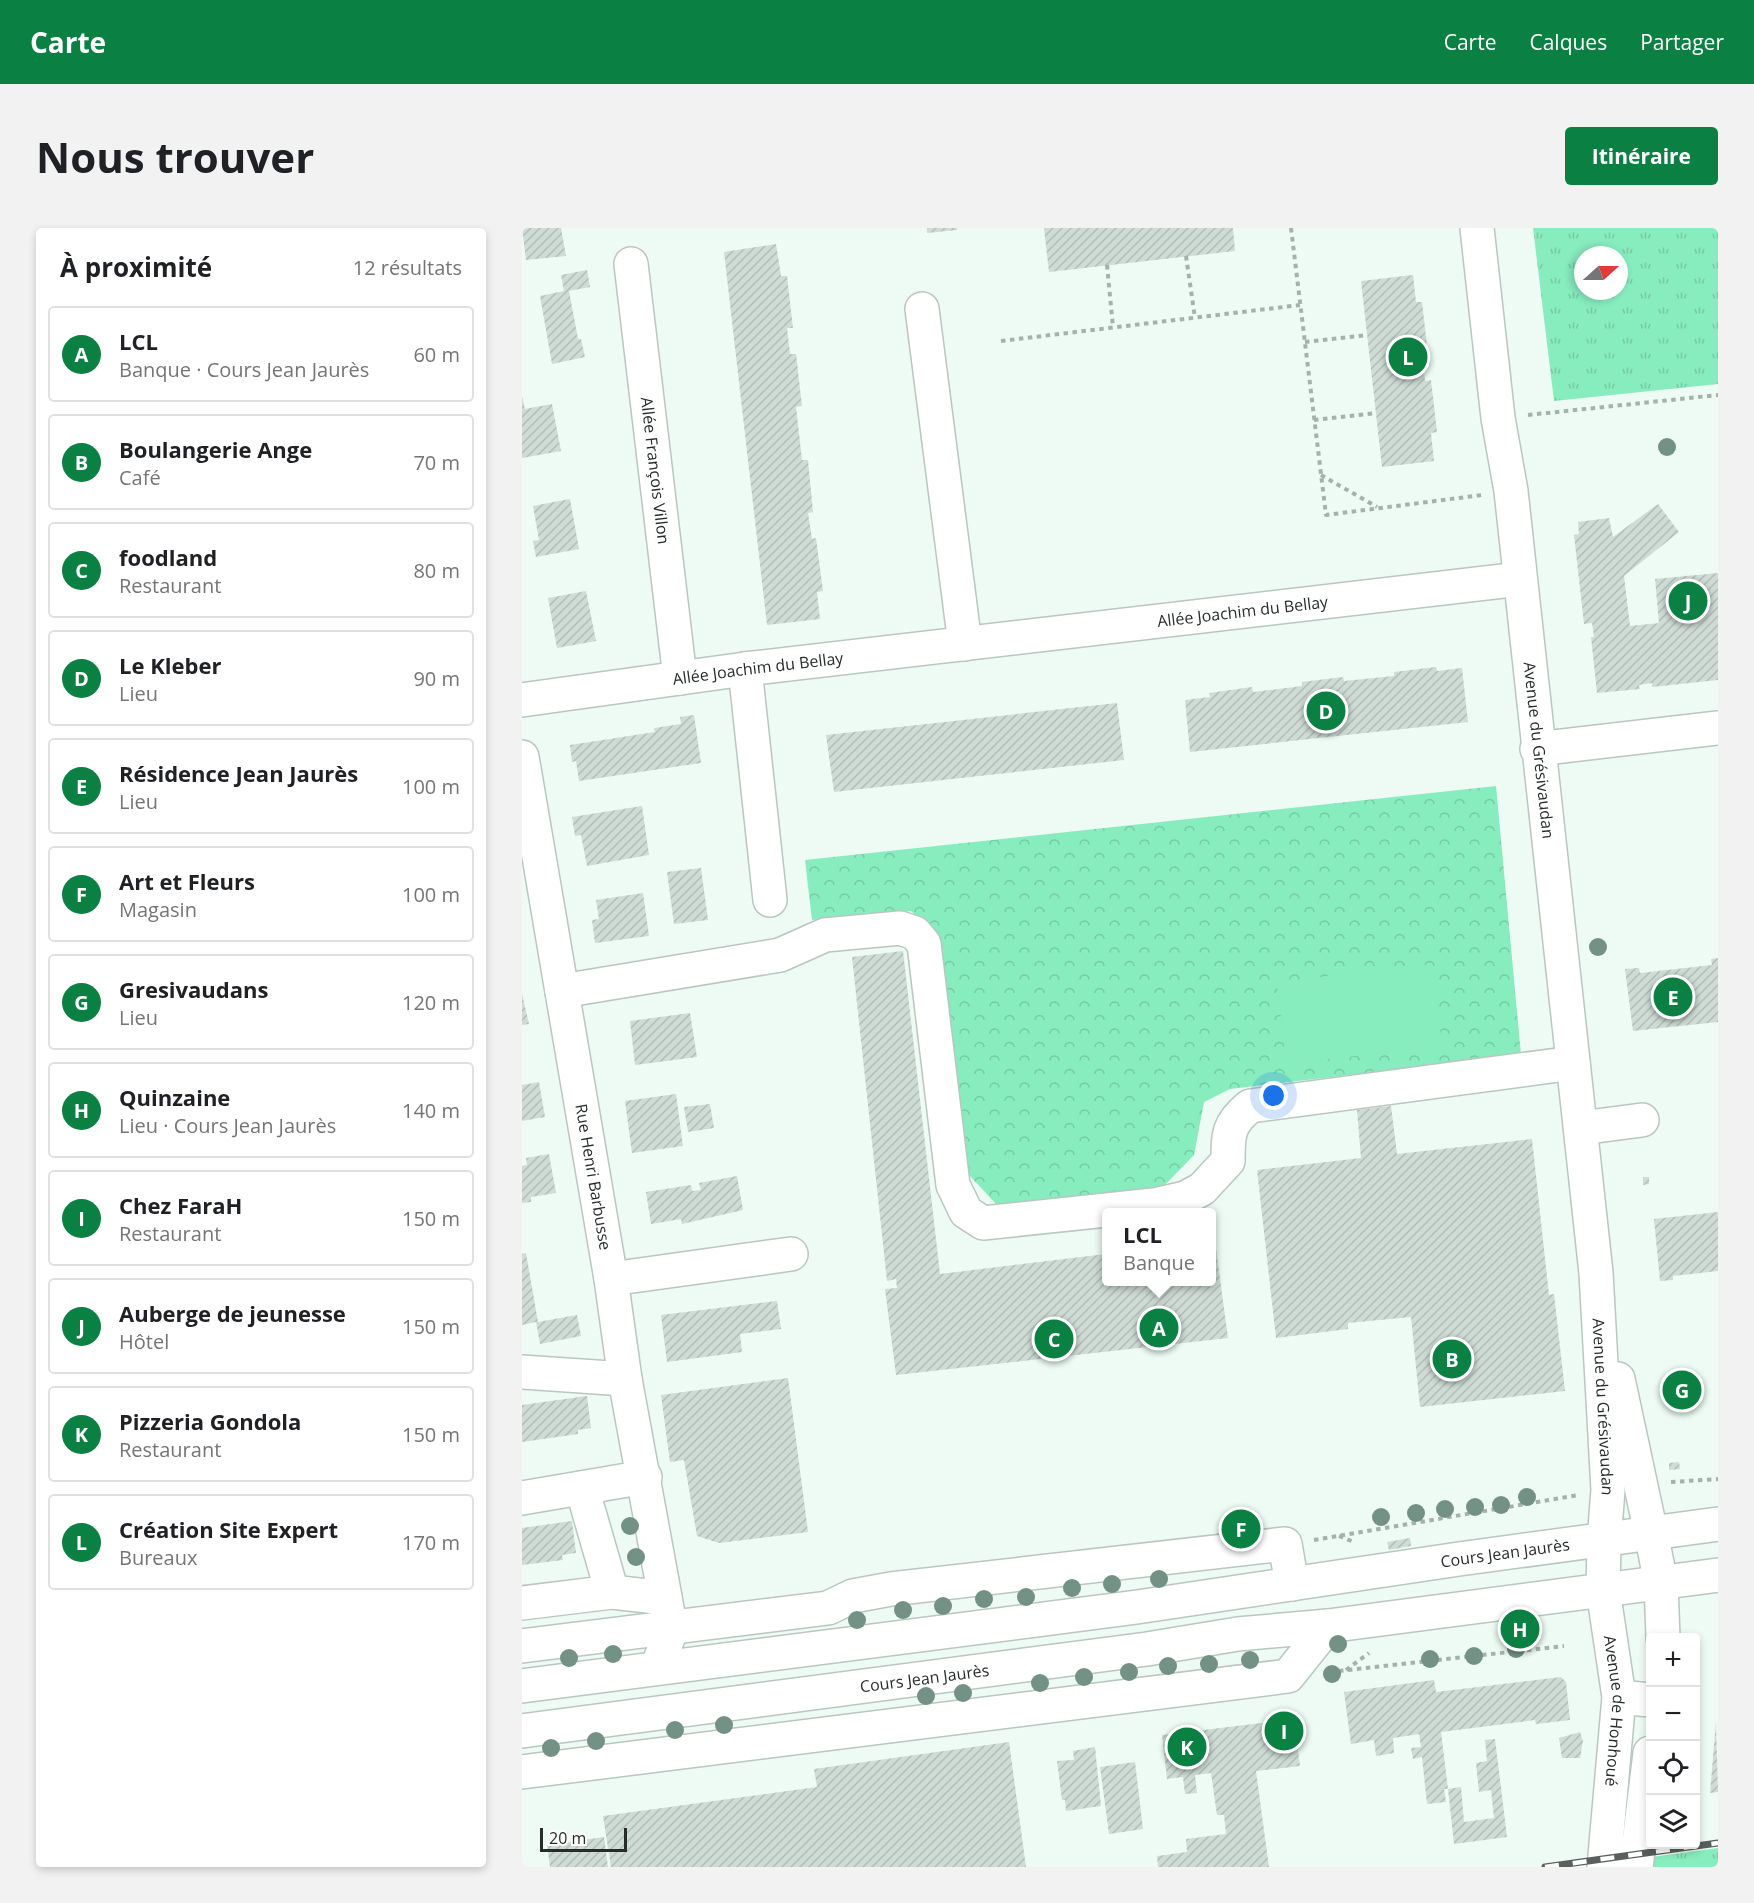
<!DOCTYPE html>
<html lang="fr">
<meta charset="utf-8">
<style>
:root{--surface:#fff;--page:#f2f2f2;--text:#202124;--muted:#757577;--line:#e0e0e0;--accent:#0b8043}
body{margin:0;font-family:"Open Sans",sans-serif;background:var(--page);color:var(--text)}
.controls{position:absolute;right:18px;bottom:18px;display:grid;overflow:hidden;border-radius:6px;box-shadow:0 3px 9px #0003}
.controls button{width:54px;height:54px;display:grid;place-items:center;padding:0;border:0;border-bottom:2px solid var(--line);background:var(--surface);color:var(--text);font:30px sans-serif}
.compass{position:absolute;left:1052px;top:18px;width:54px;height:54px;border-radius:50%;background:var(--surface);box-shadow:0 3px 9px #0003;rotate:69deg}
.scale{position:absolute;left:18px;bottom:15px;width:87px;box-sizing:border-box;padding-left:6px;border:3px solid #272c2a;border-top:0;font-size:16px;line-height:21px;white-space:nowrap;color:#272c2a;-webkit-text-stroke:4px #fff;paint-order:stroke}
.you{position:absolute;left:752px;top:868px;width:21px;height:21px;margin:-15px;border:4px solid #fff;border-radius:50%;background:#1a73e8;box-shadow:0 0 0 9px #1a73e833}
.badge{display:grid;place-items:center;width:39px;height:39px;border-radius:50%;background:var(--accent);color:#fff;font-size:20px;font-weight:700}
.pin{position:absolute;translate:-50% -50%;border:3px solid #fff;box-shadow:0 2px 6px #0006}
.popup{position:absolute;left:580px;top:980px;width:114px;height:78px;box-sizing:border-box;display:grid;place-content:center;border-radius:6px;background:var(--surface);filter:drop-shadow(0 2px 4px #0005);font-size:20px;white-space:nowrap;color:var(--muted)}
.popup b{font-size:22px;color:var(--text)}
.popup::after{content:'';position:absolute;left:50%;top:100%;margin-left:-12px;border:12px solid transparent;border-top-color:var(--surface)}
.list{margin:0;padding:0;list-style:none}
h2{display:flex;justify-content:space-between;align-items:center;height:78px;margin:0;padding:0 24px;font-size:26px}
h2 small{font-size:20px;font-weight:400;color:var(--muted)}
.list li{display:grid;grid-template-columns:39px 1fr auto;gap:18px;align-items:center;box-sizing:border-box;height:96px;margin:0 12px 12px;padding:0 12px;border:2px solid var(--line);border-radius:6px}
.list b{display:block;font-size:22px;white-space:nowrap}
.list p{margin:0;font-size:20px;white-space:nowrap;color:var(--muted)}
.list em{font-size:20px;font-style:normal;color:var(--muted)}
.icon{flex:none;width:33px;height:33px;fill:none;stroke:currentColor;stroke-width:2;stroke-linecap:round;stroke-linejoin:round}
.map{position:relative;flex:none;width:1196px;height:1639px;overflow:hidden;border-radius:6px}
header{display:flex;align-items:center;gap:36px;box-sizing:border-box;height:84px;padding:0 30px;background:var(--accent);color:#fff}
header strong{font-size:28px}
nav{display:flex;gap:33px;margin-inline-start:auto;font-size:21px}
.intro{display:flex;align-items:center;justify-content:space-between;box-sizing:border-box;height:144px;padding:0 36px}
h1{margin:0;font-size:42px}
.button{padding:15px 27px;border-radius:6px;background:var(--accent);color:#fff;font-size:21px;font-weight:700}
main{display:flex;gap:36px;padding:0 36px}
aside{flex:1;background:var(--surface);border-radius:6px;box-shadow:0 3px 9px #0003}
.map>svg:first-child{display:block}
.grass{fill:url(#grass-tufts);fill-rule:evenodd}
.park{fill:url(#park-crowns)}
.garden{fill:#87ecbe}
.building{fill:url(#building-hatch)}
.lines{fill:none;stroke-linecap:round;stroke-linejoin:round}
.minor-casing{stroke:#bac7c0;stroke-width:36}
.major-casing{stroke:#bac7c0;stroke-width:36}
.path{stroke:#a7b1ac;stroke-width:4;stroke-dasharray:4.5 4.5;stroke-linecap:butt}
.minor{stroke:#fff;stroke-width:33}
.major{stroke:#fff;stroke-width:33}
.rail-casing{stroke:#585f5c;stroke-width:7}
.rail{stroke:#fff;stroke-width:4.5;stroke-dasharray:14;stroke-linecap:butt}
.tree{fill:#739285}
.labels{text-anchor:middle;stroke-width:4.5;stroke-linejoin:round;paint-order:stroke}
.street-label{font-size:16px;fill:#272c2a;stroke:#fff}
</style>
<header>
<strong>Carte</strong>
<nav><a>Carte</a><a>Calques</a><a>Partager</a></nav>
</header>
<div class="intro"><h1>Nous trouver</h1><a class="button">Itinéraire</a></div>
<main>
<aside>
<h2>À proximité<small>12 résultats</small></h2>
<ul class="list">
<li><span class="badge">A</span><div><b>LCL</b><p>Banque · Cours Jean Jaurès</p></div><em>60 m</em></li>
<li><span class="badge">B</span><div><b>Boulangerie Ange</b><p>Café</p></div><em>70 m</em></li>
<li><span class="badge">C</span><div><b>foodland</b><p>Restaurant</p></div><em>80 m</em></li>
<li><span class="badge">D</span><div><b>Le Kleber</b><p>Lieu</p></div><em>90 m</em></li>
<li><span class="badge">E</span><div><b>Résidence Jean Jaurès</b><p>Lieu</p></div><em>100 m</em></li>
<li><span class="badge">F</span><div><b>Art et Fleurs</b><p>Magasin</p></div><em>100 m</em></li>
<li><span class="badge">G</span><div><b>Gresivaudans</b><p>Lieu</p></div><em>120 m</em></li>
<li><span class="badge">H</span><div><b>Quinzaine</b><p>Lieu · Cours Jean Jaurès</p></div><em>140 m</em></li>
<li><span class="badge">I</span><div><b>Chez FaraH</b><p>Restaurant</p></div><em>150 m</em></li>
<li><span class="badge">J</span><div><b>Auberge de jeunesse</b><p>Hôtel</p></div><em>150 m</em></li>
<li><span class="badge">K</span><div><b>Pizzeria Gondola</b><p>Restaurant</p></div><em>150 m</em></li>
<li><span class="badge">L</span><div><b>Création Site Expert</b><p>Bureaux</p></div><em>170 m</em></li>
</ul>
</aside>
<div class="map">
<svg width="1196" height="1639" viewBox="0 0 1196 1639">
<defs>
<pattern id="grass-tufts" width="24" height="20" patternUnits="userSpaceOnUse" patternTransform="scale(1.5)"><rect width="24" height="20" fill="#87ecbe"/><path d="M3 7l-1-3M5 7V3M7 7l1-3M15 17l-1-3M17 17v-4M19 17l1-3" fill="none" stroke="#75cba3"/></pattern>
<pattern id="park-crowns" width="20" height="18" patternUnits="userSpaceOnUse" patternTransform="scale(1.5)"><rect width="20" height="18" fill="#87ecbe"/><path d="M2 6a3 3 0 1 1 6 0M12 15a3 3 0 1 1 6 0" fill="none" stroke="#75cba3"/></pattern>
<pattern id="building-hatch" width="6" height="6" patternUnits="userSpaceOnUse" patternTransform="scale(1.5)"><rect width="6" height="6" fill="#cfdcd6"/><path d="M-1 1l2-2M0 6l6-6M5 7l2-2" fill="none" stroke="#b2bdb8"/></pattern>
</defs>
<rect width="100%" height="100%" fill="#edfbf4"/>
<!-- grass -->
<path class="grass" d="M 1011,0 L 1196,0 L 1196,156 L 1032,173 ZM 1061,27 L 1097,27 L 1097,63 L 1061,63 Z
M 1196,1620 L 1196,1639 L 1129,1639 L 1130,1629 Z"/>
<!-- park -->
<path class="park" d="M 974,558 L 999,827 L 708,861 L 682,874 L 672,927 L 639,961 L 476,978 L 446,946 L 419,711 L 389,683 L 290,692 L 283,632 Z"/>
<!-- garden -->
<path class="garden" d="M 911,736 L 920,818 L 764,836 L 755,754 Z"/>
<!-- building -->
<path class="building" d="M 0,0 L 39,0 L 44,28 L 4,32 Z
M 405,0 L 435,0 L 435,2 L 405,5 Z
M 522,0 L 711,0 L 713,23 L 527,44 Z
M 254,16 L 259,48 L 265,48 L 271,100 L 265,100 L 268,126 L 274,126 L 280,178 L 274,179 L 280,232 L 286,232 L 291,284 L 286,285 L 290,311 L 294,310 L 301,363 L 295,364 L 298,391 L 245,397 L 202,24 Z
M 65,42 L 68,59 L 47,63 L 56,111 L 59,111 L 63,129 L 30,136 L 18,68 L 42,63 L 39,47 Z
M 891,47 L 894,74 L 900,74 L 906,126 L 900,126 L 903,153 L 909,152 L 915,204 L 909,205 L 912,233 L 860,239 L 839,53 Z
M 0,169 L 3,181 L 30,176 L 39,223 L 0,230 Z
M 48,271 L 57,321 L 14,329 L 11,313 L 17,312 L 11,278 Z
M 1136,276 L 1157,304 L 1102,348 L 1108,398 L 1137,395 L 1133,351 L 1196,345 L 1196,452 L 1130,459 L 1130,455 L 1117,457 L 1118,461 L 1075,465 L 1069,409 L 1072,409 L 1070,395 L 1062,396 L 1052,307 L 1057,306 L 1056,294 L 1087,290 L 1091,309 Z
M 64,363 L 74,413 L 35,420 L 26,370 Z
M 914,439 L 915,443 L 940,440 L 946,494 L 668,524 L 663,472 L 688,469 L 687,465 L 730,459 L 731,464 L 780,458 L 780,454 L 821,449 L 822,453 L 872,448 L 872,444 Z
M 595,475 L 602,532 L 312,564 L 304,507 Z
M 172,487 L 179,535 L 57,553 L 54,533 L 50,534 L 48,517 L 133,504 L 132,500 L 159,496 L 158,489 Z
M 120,578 L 127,627 L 65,638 L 59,607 L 53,608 L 50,589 Z
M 179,640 L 186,692 L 152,696 L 145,644 Z
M 121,665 L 127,708 L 73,715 L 70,692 L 77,691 L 74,672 Z
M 381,723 L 418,1046 L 584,1026 L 584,1054 L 690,1054 L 690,1014 L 693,1013 L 706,1110 L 374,1147 L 363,1061 L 375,1060 L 374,1051 L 365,1053 L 330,729 Z
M 1196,730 L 1196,794 L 1111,803 L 1103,741 L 1117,740 L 1118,745 L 1190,737 L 1189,731 Z
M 0,766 L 7,796 L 0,797 Z
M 168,785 L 175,829 L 113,837 L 108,793 Z
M 17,854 L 23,889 L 0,893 L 0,857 Z
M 154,866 L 161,918 L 110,925 L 103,873 Z
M 188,876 L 192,900 L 166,904 L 162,879 Z
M 869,878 L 875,926 L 1010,911 L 1027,1067 L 1032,1066 L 1043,1163 L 898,1179 L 889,1089 L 826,1095 L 826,1101 L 754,1110 L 735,942 L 839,930 L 835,882 Z
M 27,926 L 34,965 L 9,969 L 9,974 L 0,975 L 0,938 L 5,937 L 4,930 Z
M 215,948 L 221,982 L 160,996 L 159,991 L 129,996 L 124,964 L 169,957 L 170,963 L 179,962 L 177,955 Z
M 1121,949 L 1127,949 L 1127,956 L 1121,957 Z
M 1196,984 L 1196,1043 L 1151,1048 L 1151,1052 L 1138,1053 L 1132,991 Z
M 4,1025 L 16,1094 L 55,1087 L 59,1108 L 18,1116 L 14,1094 L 0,1097 L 0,1026 Z
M 255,1073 L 259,1101 L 218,1106 L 220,1124 L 145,1134 L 139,1087 Z
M 266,1150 L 286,1304 L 197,1315 L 175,1308 L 162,1232 L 148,1234 L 139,1167 Z
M 1167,1153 L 1169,1169 L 1152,1172 L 1150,1155 Z
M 65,1168 L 69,1200 L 56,1202 L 56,1206 L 0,1214 L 0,1177 Z
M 1157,1234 L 1158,1241 L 1147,1242 L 1147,1235 Z
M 50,1293 L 54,1325 L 40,1327 L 41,1332 L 0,1337 L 0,1300 Z
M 888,1310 L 889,1318 L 867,1322 L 865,1314 Z
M 1016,1396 L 1017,1402 L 981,1405 L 980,1399 Z
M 1039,1449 L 1044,1454 L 1048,1492 L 1014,1496 L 1013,1492 L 919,1504 L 926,1561 L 922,1561 L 924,1574 L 905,1576 L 900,1529 L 891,1531 L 889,1520 L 899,1519 L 897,1506 L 871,1510 L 872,1525 L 854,1528 L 852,1512 L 829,1516 L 822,1464 L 912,1452 L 914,1464 Z
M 772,1491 L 778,1538 L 734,1543 L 747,1639 L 636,1639 L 635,1628 L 665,1624 L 664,1611 L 704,1606 L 702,1587 L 695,1587 L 689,1545 L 673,1547 L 675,1565 L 663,1566 L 661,1549 L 645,1551 L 640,1507 Z
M 1194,1494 L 1196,1564 L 1188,1565 Z
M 1058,1504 L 1061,1513 L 1058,1530 L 1040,1530 L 1037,1510 Z
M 973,1511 L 985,1609 L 932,1616 L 926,1561 L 939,1559 L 942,1594 L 972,1590 L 969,1562 L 957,1564 L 954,1535 L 965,1533 L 963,1512 Z
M 487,1514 L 504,1639 L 89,1639 L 81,1588 L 295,1559 L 292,1541 Z
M 573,1519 L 579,1578 L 544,1583 L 543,1572 L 540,1572 L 535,1533 L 552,1532 L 551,1523 Z
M 613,1534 L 621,1601 L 587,1606 L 578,1539 Z
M 82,1609 L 86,1639 L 28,1639 L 25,1617 Z"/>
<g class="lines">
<defs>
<g id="minor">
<path id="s1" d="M 955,0 L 976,190 L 989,263 L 1074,1045 L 1086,1262 L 1082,1313"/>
<path id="s2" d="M 109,36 L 158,450"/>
<path d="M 400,81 L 443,416"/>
<path d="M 223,441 L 248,672"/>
<path id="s3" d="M 0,472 L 223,441 L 998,351"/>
<path d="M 1015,521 L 1196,500"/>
<path id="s4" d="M 0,529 L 89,1051 L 103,1151 L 149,1402 L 135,1440"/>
<path d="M 40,763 L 258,727 L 303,707 L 378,700 L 393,705 L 402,716 L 431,957 L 444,984 L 461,995 L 632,977 L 663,970 L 680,961 L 706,933 C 706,906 706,896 728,878 L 1051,835"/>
<path d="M 1059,900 L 1120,892"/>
<path d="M 89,1051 L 269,1026"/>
<path d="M 0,1144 L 103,1151"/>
<path d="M 1096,1151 L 1129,1305"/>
<path d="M 60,1260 L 90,1364"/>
<path d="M 0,1270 L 123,1249"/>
<path d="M 0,1375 L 90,1364 L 143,1370"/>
<path d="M 0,1418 L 306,1380 L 331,1368 L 369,1361 L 763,1316 L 770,1356"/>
<path d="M 0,1544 L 766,1448 L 806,1398"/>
</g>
<g id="major">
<path d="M 1129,1305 L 1139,1355 L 1141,1410"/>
<path id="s5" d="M 1082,1313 L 1081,1362 L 1097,1469 L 1082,1639"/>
<path id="s6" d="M 0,1458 L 615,1379 L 937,1331 L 1196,1296"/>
<path d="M 1097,1469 L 1128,1472"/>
<path id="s7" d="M 0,1503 L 625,1421 L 716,1406 L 806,1398 L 1196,1347"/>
<path d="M 1114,1639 L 1128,1525"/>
</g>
</defs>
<!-- minor casing -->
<use href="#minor" class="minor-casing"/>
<!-- major casing -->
<use href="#major" class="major-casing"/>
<!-- path -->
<path class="path" d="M 769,0 L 804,287 L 960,267
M 664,28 L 673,90
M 585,37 L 591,99
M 479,113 L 778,77
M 783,114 L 845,107
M 1006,187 L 1196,167
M 792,192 L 854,185
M 799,247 L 855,279
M 1149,1254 L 1196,1251
M 817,1308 L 832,1314
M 792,1312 L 1057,1267
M 824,1442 L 847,1425
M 808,1444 L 1042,1418"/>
<!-- minor -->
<use href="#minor" class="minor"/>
<!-- major -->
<use href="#major" class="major"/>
<defs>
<path id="rail" d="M 1023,1639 L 1196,1615"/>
</defs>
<!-- rail casing -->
<use href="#rail" class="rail-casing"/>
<!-- rail -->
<use href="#rail" class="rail"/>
</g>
<!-- trees -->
<g class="tree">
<circle cx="1145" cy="219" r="9"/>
<circle cx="1076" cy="719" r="9"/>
<circle cx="1005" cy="1269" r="9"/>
<circle cx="979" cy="1277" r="9"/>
<circle cx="953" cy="1279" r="9"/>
<circle cx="923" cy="1281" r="9"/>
<circle cx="894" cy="1285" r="9"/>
<circle cx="859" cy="1289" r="9"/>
<circle cx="108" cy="1298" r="9"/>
<circle cx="114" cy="1329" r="9"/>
<circle cx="637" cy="1351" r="9"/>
<circle cx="590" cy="1356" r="9"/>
<circle cx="550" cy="1360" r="9"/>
<circle cx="504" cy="1369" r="9"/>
<circle cx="462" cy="1371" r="9"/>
<circle cx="421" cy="1378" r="9"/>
<circle cx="381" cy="1382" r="9"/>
<circle cx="335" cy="1392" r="9"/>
<circle cx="816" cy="1416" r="9"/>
<circle cx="994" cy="1421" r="9"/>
<circle cx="91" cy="1426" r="9"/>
<circle cx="952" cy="1428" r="9"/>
<circle cx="47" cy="1430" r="9"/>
<circle cx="908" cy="1431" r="9"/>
<circle cx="728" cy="1432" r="9"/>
<circle cx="687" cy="1436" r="9"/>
<circle cx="646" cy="1438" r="9"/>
<circle cx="607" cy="1444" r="9"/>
<circle cx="810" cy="1446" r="9"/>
<circle cx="562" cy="1449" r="9"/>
<circle cx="518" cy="1455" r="9"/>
<circle cx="441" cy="1465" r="9"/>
<circle cx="404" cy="1468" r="9"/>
<circle cx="202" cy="1497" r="9"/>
<circle cx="153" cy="1502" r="9"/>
<circle cx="74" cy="1513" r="9"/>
<circle cx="29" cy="1520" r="9"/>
</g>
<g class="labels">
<!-- street labels -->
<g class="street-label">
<text dy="6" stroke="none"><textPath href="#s2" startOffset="208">Allée François Villon</textPath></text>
<text dy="6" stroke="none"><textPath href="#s3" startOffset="726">Allée Joachim du Bellay</textPath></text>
<text dy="6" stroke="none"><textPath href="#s3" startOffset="238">Allée Joachim du Bellay</textPath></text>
<text dy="6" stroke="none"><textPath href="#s1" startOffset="526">Avenue du Grésivaudan</textPath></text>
<text dy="6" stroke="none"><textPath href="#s4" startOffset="426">Rue Henri Barbusse</textPath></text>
<text dy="6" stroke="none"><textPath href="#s1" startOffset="1186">Avenue du Grésivaudan</textPath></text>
<text dy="6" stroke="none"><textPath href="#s6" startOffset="992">Cours Jean Jaurès</textPath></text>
<text dy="6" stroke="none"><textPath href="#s7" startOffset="406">Cours Jean Jaurès</textPath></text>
<text dy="6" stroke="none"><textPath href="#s5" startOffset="171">Avenue de Honhoué</textPath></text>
</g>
</g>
</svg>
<div class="controls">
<button>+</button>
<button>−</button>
<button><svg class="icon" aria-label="locate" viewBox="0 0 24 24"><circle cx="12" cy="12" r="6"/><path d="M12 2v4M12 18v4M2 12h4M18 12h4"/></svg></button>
<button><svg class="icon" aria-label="layers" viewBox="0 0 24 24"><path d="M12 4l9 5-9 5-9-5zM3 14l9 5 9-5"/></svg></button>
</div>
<svg class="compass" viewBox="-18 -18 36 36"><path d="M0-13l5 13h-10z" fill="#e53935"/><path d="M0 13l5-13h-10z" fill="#757577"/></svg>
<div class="scale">20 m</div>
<div class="you"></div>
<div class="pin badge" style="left:637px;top:1100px">A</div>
<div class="popup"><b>LCL</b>Banque</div>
<div class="pin badge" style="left:930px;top:1131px">B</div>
<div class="pin badge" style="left:532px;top:1111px">C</div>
<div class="pin badge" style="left:804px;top:483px">D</div>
<div class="pin badge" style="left:1151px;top:769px">E</div>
<div class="pin badge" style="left:719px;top:1301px">F</div>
<div class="pin badge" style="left:1160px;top:1162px">G</div>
<div class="pin badge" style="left:998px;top:1401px">H</div>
<div class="pin badge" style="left:762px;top:1503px">I</div>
<div class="pin badge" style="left:1166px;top:373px">J</div>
<div class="pin badge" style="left:665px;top:1519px">K</div>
<div class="pin badge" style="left:886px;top:129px">L</div>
</div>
</main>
